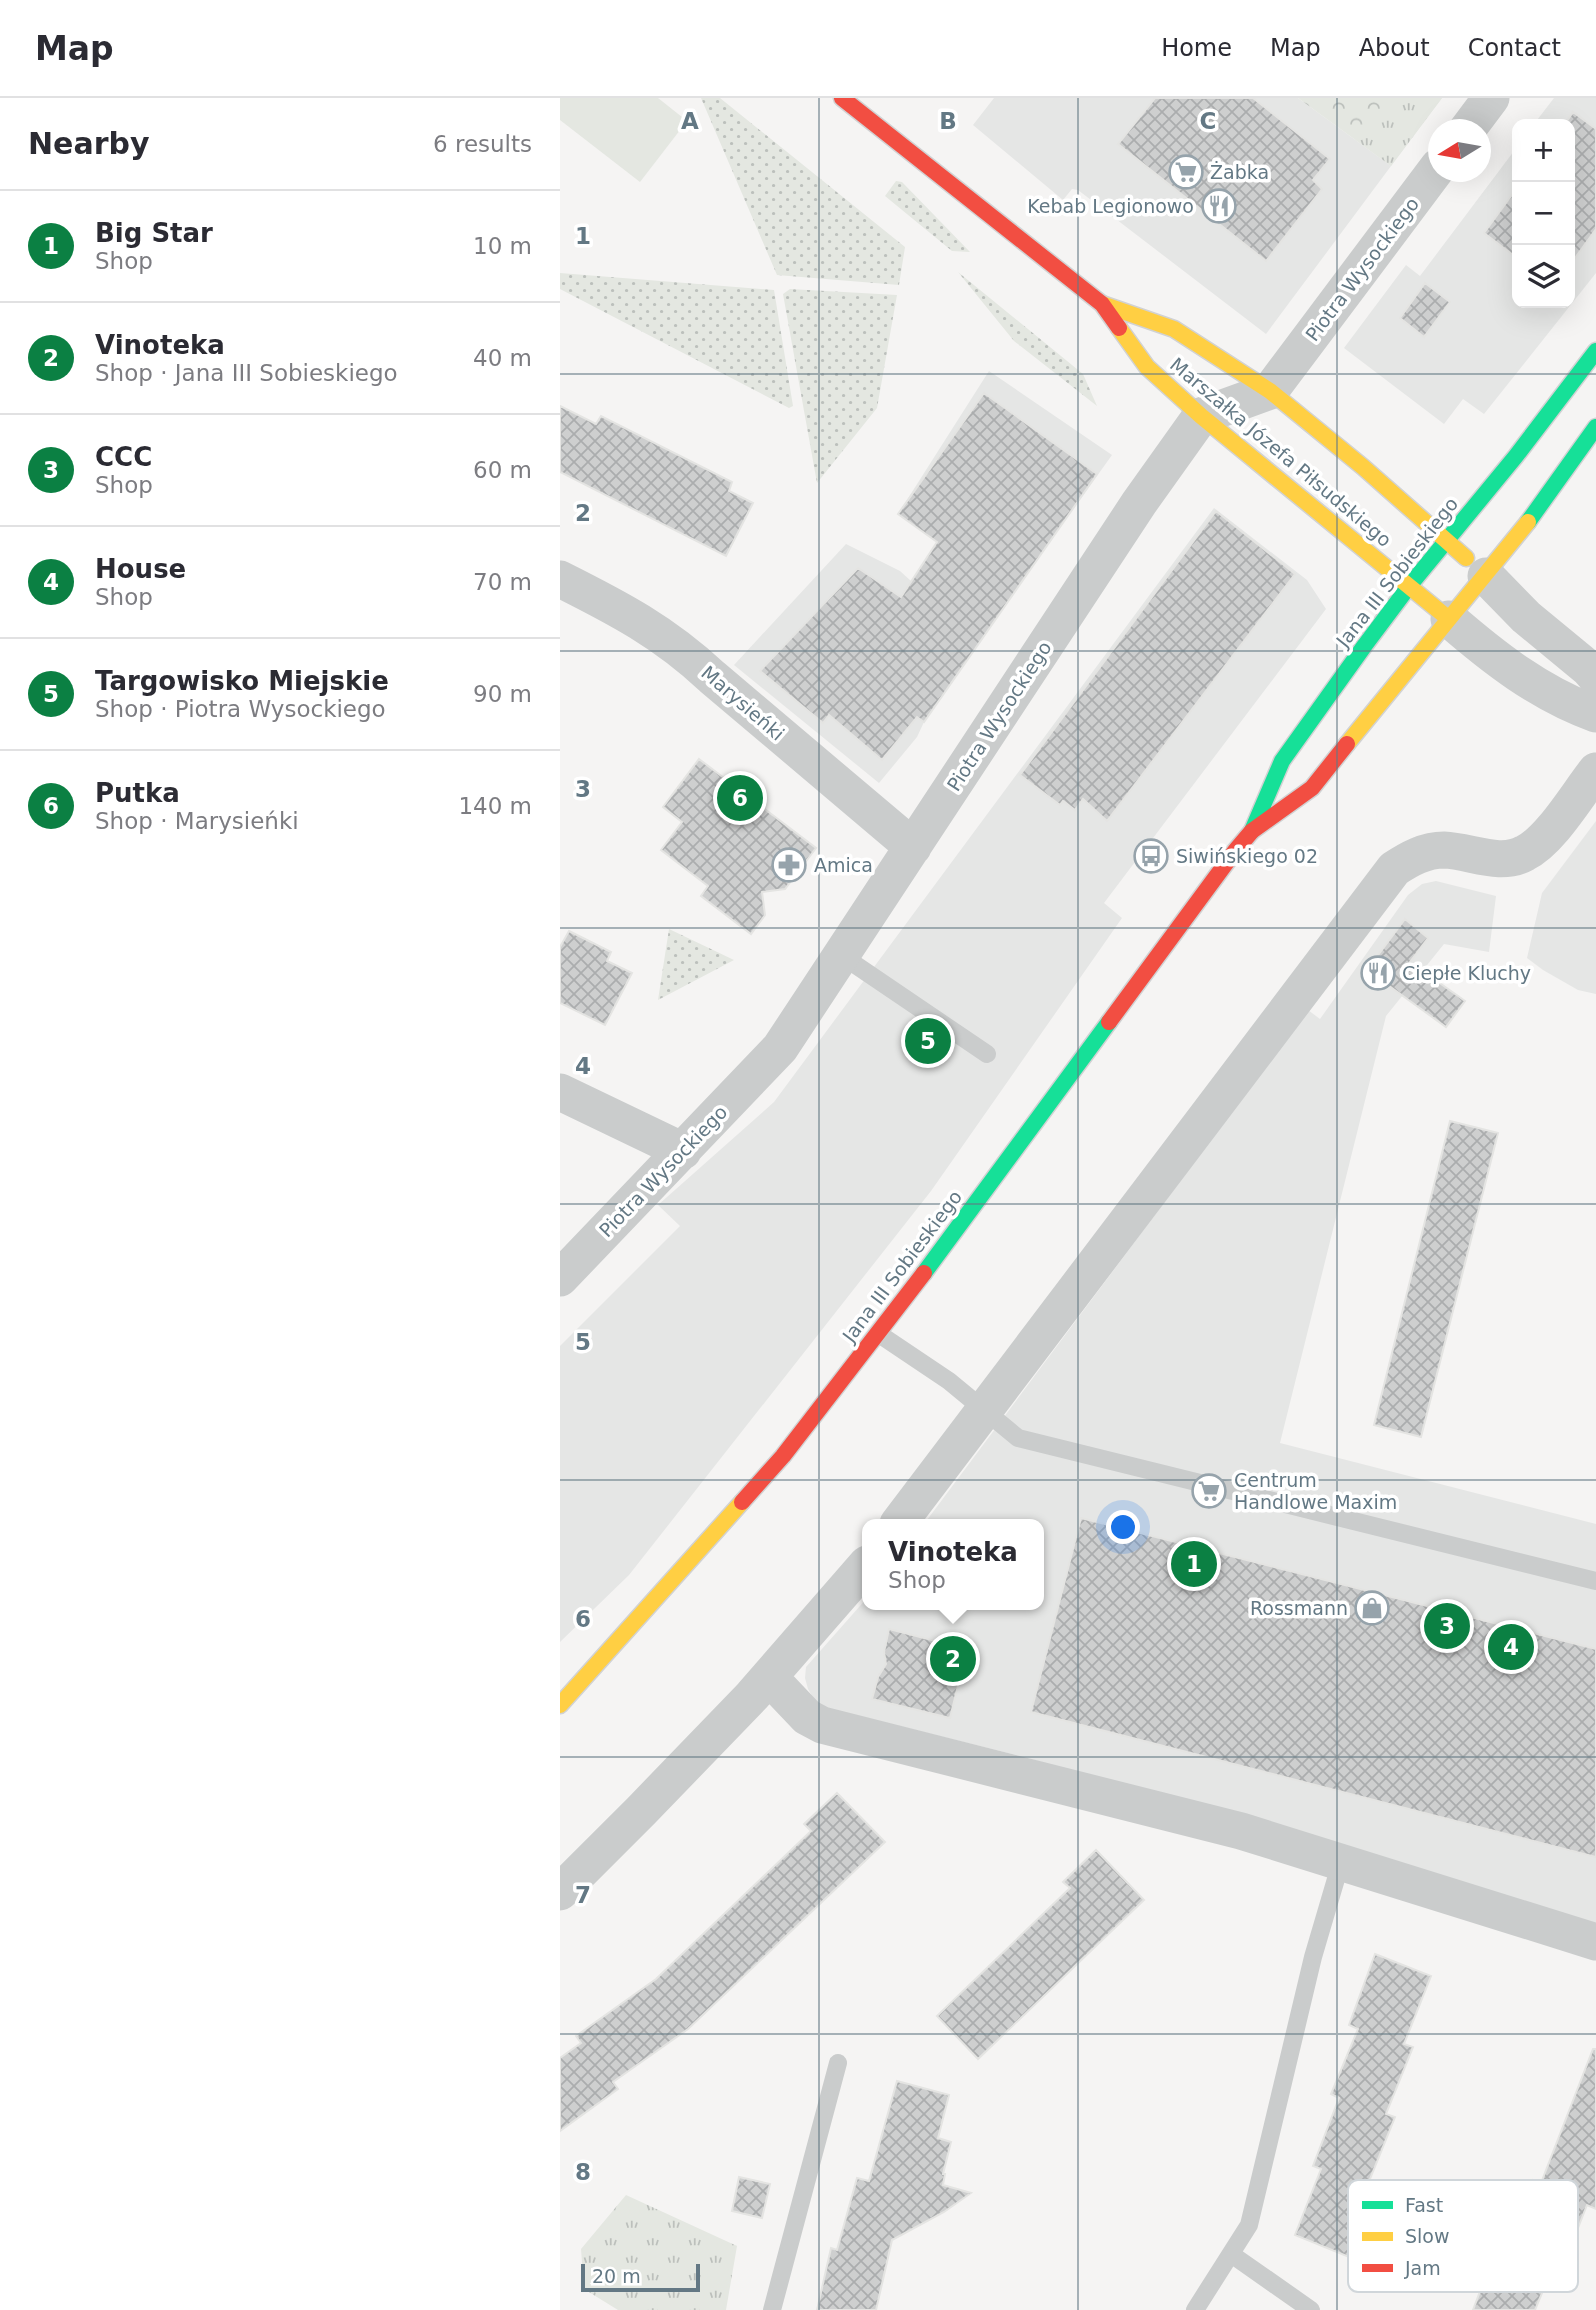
<!DOCTYPE html>
<meta charset="utf-8">
<style>
:root{--surface:#fff;--page:#f2f2f3;--text:#2b2b33;--muted:#7c7c81;--line:#e1e1e2;--accent:#0b8043}
body{margin:0;font-family:"DejaVu Sans",sans-serif;background:var(--page);color:var(--text)}
.controls{position:absolute;right:21px;top:21px;display:grid;overflow:hidden;border-radius:14px;box-shadow:0 7px 28px #0002}
.controls button{width:63px;height:63px;display:grid;place-items:center;padding:0;border:0;border-bottom:2px solid var(--line);background:var(--surface);color:var(--text);font:35px sans-serif}
.compass{position:absolute;left:868px;top:21px;width:63px;height:63px;border-radius:50%;background:var(--surface);box-shadow:0 7px 28px #0002;rotate:259deg}
.scale{position:absolute;left:21px;bottom:18px;width:119px;box-sizing:border-box;padding-left:7px;border:4px solid #637884;border-top:0;font-size:19px;line-height:24px;white-space:nowrap;color:#637884;-webkit-text-stroke:5px #fff;paint-order:stroke}
.you{position:absolute;left:564px;top:1430px;width:24px;height:24px;margin:-18px;border:5px solid #fff;border-radius:50%;background:#1a73e8;box-shadow:0 0 0 10px #1a73e833}
.badge{display:grid;place-items:center;width:46px;height:46px;border-radius:50%;background:var(--accent);color:#fff;font-size:23px;font-weight:700}
.pin{position:absolute;translate:-50% -50%;border:4px solid #fff;box-shadow:0 2px 7px #0006}
.popup{position:absolute;left:302px;top:1421px;width:182px;height:91px;box-sizing:border-box;display:grid;place-content:center;border-radius:14px;background:var(--surface);filter:drop-shadow(0 2px 5px #0005);font-size:23px;white-space:nowrap;color:var(--muted)}
.popup b{font-size:26px;color:var(--text)}
.popup::after{content:'';position:absolute;left:50%;top:100%;margin-left:-14px;border:14px solid transparent;border-top-color:var(--surface)}
.list{margin:0;padding:0;list-style:none}
h2{display:flex;justify-content:space-between;align-items:center;height:91px;margin:0;padding:0 28px;font-size:30px}
h2 small{font-size:23px;font-weight:400;color:var(--muted)}
.list li{display:grid;grid-template-columns:46px 1fr auto;gap:21px;align-items:center;box-sizing:border-box;height:112px;padding:0 28px;border-top:2px solid var(--line)}
.list b{display:block;font-size:26px;white-space:nowrap}
.list p{margin:0;font-size:23px;white-space:nowrap;color:var(--muted)}
.list em{font-size:23px;font-style:normal;color:var(--muted)}
.icon{flex:none;width:38px;height:38px;fill:none;stroke:currentColor;stroke-width:2;stroke-linecap:round;stroke-linejoin:round}
.map{position:relative;flex:none;width:1036px;height:2212px;overflow:hidden}
header{display:flex;align-items:center;gap:42px;box-sizing:border-box;height:98px;padding:0 35px;background:var(--surface);border-bottom:2px solid var(--line)}
header strong{font-size:33px}
nav{display:flex;gap:38px;margin-inline-start:auto;font-size:24px}
main{display:flex}
aside{flex:1;background:var(--surface)}
.map>svg:first-child{display:block}
.built{fill:#e5e6e5}
.grass{fill:url(#grass-dots)}
.forest{fill:url(#forest-crowns)}
.park{fill:url(#park-tufts)}
.pitch{fill:#e4e7e1}
.building{fill:url(#building-cross-hatch);stroke:#e4e4e2;stroke-width:2}
.lines{fill:none;stroke-linecap:round;stroke-linejoin:round}
.fast-casing{stroke:#d1d2d3;stroke-width:19}
.slow-casing{stroke:#d1d2d3;stroke-width:19}
.jam-casing{stroke:#d1d2d3;stroke-width:19}
.lane{stroke:#cacccc;stroke-width:18}
.street{stroke:#cacccc;stroke-width:37}
.fast{stroke:#16e098;stroke-width:16}
.slow{stroke:#ffcf43;stroke-width:16}
.jam{stroke:#f24e42;stroke-width:16}
.grid{fill:none;stroke:#637884;stroke-width:2;stroke-opacity:0.55}
.labels{text-anchor:middle;stroke-width:7;stroke-linejoin:round;paint-order:stroke}
.poi-label{font-size:19px;fill:#637884;stroke:#fff;text-anchor:start}
.street-label{font-size:19px;fill:#637884;stroke:#fff}
.key{fill:#fff;stroke:#d0d6da;stroke-width:2}
.key-label{font-size:19px;fill:#637884}
.grid-label{font-size:23px;text-anchor:middle;font-weight:bold;fill:#637884;stroke:#fff;stroke-width:7;stroke-linejoin:round;paint-order:stroke}
</style>
<header>
<strong>Map</strong>
<nav><a>Home</a><a>Map</a><a>About</a><a>Contact</a></nav>
</header>
<main>
<aside>
<h2>Nearby<small>6 results</small></h2>
<ul class="list">
<li><span class="badge">1</span><div><b>Big Star</b><p>Shop</p></div><em>10 m</em></li>
<li><span class="badge">2</span><div><b>Vinoteka</b><p>Shop · Jana III Sobieskiego</p></div><em>40 m</em></li>
<li><span class="badge">3</span><div><b>CCC</b><p>Shop</p></div><em>60 m</em></li>
<li><span class="badge">4</span><div><b>House</b><p>Shop</p></div><em>70 m</em></li>
<li><span class="badge">5</span><div><b>Targowisko Miejskie</b><p>Shop · Piotra Wysockiego</p></div><em>90 m</em></li>
<li><span class="badge">6</span><div><b>Putka</b><p>Shop · Marysieńki</p></div><em>140 m</em></li>
</ul>
</aside>
<div class="map">
<svg width="1036" height="2212" viewBox="0 0 1036 2212">
<defs>
<pattern id="grass-dots" width="8" height="8" patternUnits="userSpaceOnUse" patternTransform="scale(1.75)"><rect width="8" height="8" fill="#e4e7e1"/><path d="M2 2h.1M6 6h.1" fill="none" stroke="#bcc0bc" stroke-width="1.8" stroke-linecap="round"/></pattern>
<pattern id="forest-crowns" width="20" height="18" patternUnits="userSpaceOnUse" patternTransform="scale(1.75)"><rect width="20" height="18" fill="#e4e7e1"/><path d="M2 6a3 3 0 1 1 6 0M12 15a3 3 0 1 1 6 0" fill="none" stroke="#bcc0bc"/></pattern>
<pattern id="park-tufts" width="24" height="20" patternUnits="userSpaceOnUse" patternTransform="scale(1.75)"><rect width="24" height="20" fill="#e4e7e1"/><path d="M3 7l-1-3M5 7V3M7 7l1-3M15 17l-1-3M17 17v-4M19 17l1-3" fill="none" stroke="#bcc0bc"/></pattern>
<pattern id="building-cross-hatch" width="8" height="8" patternUnits="userSpaceOnUse" patternTransform="scale(1.75)"><rect width="8" height="8" fill="#cecfcf"/><path d="M0 0l8 8M0 8l8-8" fill="none" stroke="#abadae"/></pattern>
</defs>
<rect width="100%" height="100%" fill="#f5f4f3"/>
<!-- built -->
<path class="built" d="M 434,0 L 738,0 L 831,68 L 706,236 L 518,92 L 512,91 L 503,102 L 413,27 Z
M 994,0 L 1036,0 L 1036,175 L 924,316 L 903,301 L 884,326 L 784,250 L 846,167 L 860,178 L 957,49 L 957,205 L 1010,205 L 1010,26 L 974,26 Z
M 429,273 L 552,357 L 452,497 L 338,416 Z
M 654,410 L 747,482 L 766,511 L 544,805 L 562,820 L 371,1093 L 69,1477 L 0,1544 L 0,1248 L 120,1128 L 98,1107 L 214,1004 Z
M 286,446 L 340,473 L 351,483 L 426,534 L 364,624 L 357,639 L 319,685 L 174,567 Z
M 1036,723 L 1036,896 L 1018,892 L 983,872 L 967,860 L 982,795 Z
M 876,783 L 936,798 L 929,854 L 884,846 L 826,918 L 720,1345 L 1036,1426 L 1036,1828 L 629,1705 L 460,1658 L 263,1609 L 255,1603 L 248,1591 L 245,1580 L 246,1569 L 307,1500 L 307,1507 L 479,1507 L 479,1426 L 364,1426 L 748,912 L 760,921 L 848,797 L 862,786 Z"/>
<!-- grass -->
<path class="grass" d="M 141,0 L 160,0 L 345,149 L 339,187 L 217,177 Z
M 336,83 L 342,84 L 410,154 L 392,153 L 325,98 Z
M 398,174 L 523,276 L 537,308 L 454,243 Z
M 0,175 L 214,192 L 233,308 L 229,310 L 0,191 Z
M 230,191 L 337,197 L 317,310 L 257,385 L 223,196 Z
M 109,831 L 174,862 L 98,902 Z"/>
<!-- forest -->
<path class="forest" d="M 738,0 L 882,0 L 831,68 Z"/>
<!-- park -->
<path class="park" d="M 832,0 L 882,0 L 831,68 L 796,42 Z
M 66,2097 L 177,2148 L 166,2212 L 58,2212 L 24,2191 L 21,2151 Z"/>
<!-- pitch -->
<path class="pitch" d="M 0,0 L 98,0 L 127,23 L 80,84 L 0,22 Z"/>
<!-- building -->
<path class="building" d="M 595,0 L 693,0 L 770,61 L 753,82 L 762,91 L 706,163 L 558,46 Z
M 1013,14 L 1036,31 L 1036,131 L 1010,167 L 1010,26 L 1005,26 Z
M 957,90 L 957,160 L 924,135 Z
M 865,185 L 890,204 L 864,239 L 840,220 Z
M 424,295 L 537,376 L 364,624 L 357,619 L 322,662 L 269,617 L 263,625 L 200,573 L 298,470 L 341,499 L 377,444 L 338,416 Z
M 0,308 L 36,326 L 41,318 L 172,384 L 169,393 L 193,405 L 166,458 L 0,374 Z
M 656,413 L 735,476 L 547,723 L 523,701 L 515,712 L 503,703 L 500,707 L 460,677 Z
M 139,661 L 256,750 L 225,791 L 202,794 L 205,817 L 191,836 L 141,798 L 148,788 L 101,752 L 122,724 L 103,709 Z
M 845,821 L 868,840 L 850,864 L 905,903 L 886,929 L 807,872 Z
M 9,833 L 51,854 L 47,863 L 72,875 L 45,927 L 0,905 L 0,849 Z
M 890,1023 L 938,1035 L 861,1339 L 814,1327 Z
M 521,1420 L 1036,1551 L 1036,1759 L 471,1614 Z
M 329,1531 L 407,1551 L 390,1620 L 312,1601 L 318,1579 L 326,1566 L 324,1554 Z
M 277,1695 L 325,1744 L 128,1931 L 53,1984 L 58,1991 L 0,2033 L 0,1960 L 21,1945 L 16,1938 L 96,1881 L 251,1733 L 244,1726 Z
M 536,1752 L 584,1802 L 418,1961 L 377,1918 L 510,1790 L 503,1784 Z
M 815,1856 L 871,1878 L 844,1946 L 853,1949 L 826,2016 L 835,2019 L 808,2086 L 817,2090 L 789,2159 L 735,2137 L 761,2071 L 753,2068 L 779,2000 L 771,1996 L 798,1931 L 789,1927 Z
M 1033,1951 L 1036,1951 L 1036,2111 L 1027,2107 L 996,2186 L 987,2183 L 975,2212 L 913,2212 L 933,2159 L 942,2162 L 973,2082 L 981,2085 Z
M 337,1983 L 389,1997 L 378,2040 L 391,2044 L 383,2076 L 385,2076 L 383,2087 L 411,2095 L 384,2114 L 332,2142 L 316,2212 L 257,2212 L 271,2150 L 277,2152 L 297,2080 L 309,2083 Z
M 179,2079 L 210,2086 L 202,2120 L 172,2113 Z"/>
<g class="lines">
<defs>
<path id="fast" d="M 968,424 L 1036,329
M 692,733 L 722,663 L 805,547 L 850,487 L 956,358 L 1036,253
M 364,1175 L 549,924"/>
<path id="slow" d="M 542,206 L 614,231 L 710,293 L 803,369 L 906,460
M 559,230 L 587,269 L 641,318 L 889,521
M 787,646 L 968,424
M 0,1607 L 182,1404"/>
<path id="jam" d="M 282,0 L 542,206 L 559,230
M 549,924 L 675,753 L 692,733 L 752,690 L 787,646
M 182,1404 L 223,1358 L 364,1175"/>
</defs>
<!-- fast casing -->
<use href="#fast" class="fast-casing"/>
<!-- slow casing -->
<use href="#slow" class="slow-casing"/>
<!-- jam casing -->
<use href="#jam" class="jam-casing"/>
<!-- lane -->
<path class="lane" d="M 281,857 L 427,956
M 319,1236 L 389,1283 L 458,1340 L 1036,1483
M 671,2156 L 751,2212
M 212,2212 L 278,1965
M 635,2212 L 689,2127 L 753,1859 L 781,1764"/>
<!-- street -->
<path class="street" d="M 907,32 L 931,0
M 926,478 L 966,519 L 1029,571 L 1036,579
M 0,481 C 58,510 104,534 152,579 L 353,749
M 889,521 C 934,560 980,596 1036,616
M 0,994 L 123,1053
M 0,1180 L 220,950 L 579,405 L 641,318 L 710,293 L 878,69
M 338,1426 L 834,771 C 849,761 865,752 884,752 C 911,753 940,769 965,755 C 991,742 1017,697 1036,673
M 209,1579 L 247,1619 L 262,1627 L 681,1733 L 1036,1844
M 0,1794 L 81,1713 L 192,1598 L 307,1466"/>
<!-- fast -->
<use href="#fast" class="fast"/>
<!-- slow -->
<use href="#slow" class="slow"/>
<!-- jam -->
<use href="#jam" class="jam"/>
</g>
<!-- grid -->
<path class="grid" d="M 259,0 L 259,2212M 518,0 L 518,2212M 777,0 L 777,2212M 0,276 L 1036,276M 0,553 L 1036,553M 0,830 L 1036,830M 0,1106 L 1036,1106M 0,1382 L 1036,1382M 0,1659 L 1036,1659M 0,1936 L 1036,1936"/>
<!-- icons -->
<defs>
<symbol id="supermarket-ring" viewBox="-11 -11 22 22"><circle r="9.5" fill="#fff" stroke="#96a3ab" stroke-width="1.5"/><path d="M-6-5.5h2.5l.6 2H6L4.5 2H-2.5L-4.4-4H-6ZM-1.5 3.2a1.3 1.3 0 1 0 .1 0ZM3 3.2a1.3 1.3 0 1 0 .1 0Z" fill="#96a3ab"/></symbol>
<symbol id="restaurant-ring" viewBox="-11 -11 22 22"><circle r="9.5" fill="#fff" stroke="#96a3ab" stroke-width="1.5"/><path d="M-5-6h1v4h1v-4h1v4h1v-4h1v5L-1.5 .5V6h-2V.5L-5-1ZM5-6V6H3V1.5H1.5Q1.5-4 5-6Z" fill="#96a3ab"/></symbol>
<symbol id="bus-ring" viewBox="-11 -11 22 22"><circle r="9.5" fill="#fff" stroke="#96a3ab" stroke-width="1.5"/><path d="M-5-6H5V4H4V6H2V4H-2V6H-4V4H-5ZM-3.5-4V0h7V-4ZM-3.5 1.2v1.5H-2V1.2ZM2 1.2v1.5H3.5V1.2Z" fill="#96a3ab"/></symbol>
<symbol id="pharmacy-ring" viewBox="-11 -11 22 22"><circle r="9.5" fill="#fff" stroke="#96a3ab" stroke-width="1.5"/><path d="M-2-6h4v4h4v4h-4v4h-4v-4h-4v-4h4Z" fill="#96a3ab"/></symbol>
<symbol id="shop-ring" viewBox="-11 -11 22 22"><circle r="9.5" fill="#fff" stroke="#96a3ab" stroke-width="1.5"/><path d="M-5-2.5h2.3a2.7 3.5 0 0 1 5.4 0H5L5.5 6h-11ZM-1.5-2.5h3a1.5 2.3 0 0 0-3 0Z" fill="#96a3ab"/></symbol>
</defs>
<g fill-rule="evenodd">
<use href="#supermarket-ring" x="607" y="55" width="38" height="38"/>
<use href="#restaurant-ring" x="640" y="89" width="38" height="38"/>
<use href="#bus-ring" x="572" y="739" width="38" height="38"/>
<use href="#pharmacy-ring" x="210" y="748" width="38" height="38"/>
<use href="#restaurant-ring" x="799" y="856" width="38" height="38"/>
<use href="#supermarket-ring" x="630" y="1374" width="38" height="38"/>
<use href="#shop-ring" x="793" y="1491" width="38" height="38"/>
</g>
<g class="labels">
<!-- poi labels -->
<g class="poi-label">
<text x="650" y="81">Żabka</text>
<text x="634" y="115" text-anchor="end">Kebab Legionowo</text>
<text x="616" y="765">Siwińskiego 02</text>
<text x="254" y="774">Amica</text>
<text x="842" y="882">Ciepłe Kluchy</text>
<text x="674" y="1389">Centrum<tspan x="674" dy="22">Handlowe Maxim</tspan></text>
<text x="788" y="1517" text-anchor="end">Rossmann</text>
</g>
<!-- street labels -->
<g class="street-label">
<text transform="translate(802 171) rotate(-53)" y="7">Piotra Wysockiego</text>
<text transform="translate(721 354) rotate(40)" y="7">Marszałka Józefa Piłsudskiego</text>
<text transform="translate(837 474) rotate(-52)" y="7">Jana III Sobieskiego</text>
<text transform="translate(183 605) rotate(41)" y="7">Marysieńki</text>
<text transform="translate(439 618) rotate(-57)" y="7">Piotra Wysockiego</text>
<text transform="translate(103 1073) rotate(-46)" y="7">Piotra Wysockiego</text>
<text transform="translate(342 1168) rotate(-53)" y="7">Jana III Sobieskiego</text>
</g>
</g>
<!-- legend -->
<rect x="788" y="2082" width="230" height="112" rx="10" class="key"/>
<rect x="802" y="2103" width="31" height="8" fill="#16e098"/>
<rect x="802" y="2134" width="31" height="9" fill="#ffcf43"/>
<rect x="802" y="2166" width="31" height="8" fill="#f24e42"/>
<g class="key-label">
<text x="845" y="2114">Fast</text>
<text x="845" y="2145">Slow</text>
<text x="845" y="2177">Jam</text>
</g>
<g class="grid-label">
<text x="130" y="31">A</text>
<text x="388" y="31">B</text>
<text x="648" y="31">C</text>
<text x="23" y="146">1</text>
<text x="23" y="423">2</text>
<text x="23" y="699">3</text>
<text x="23" y="976">4</text>
<text x="23" y="1252">5</text>
<text x="23" y="1529">6</text>
<text x="23" y="1805">7</text>
<text x="23" y="2082">8</text>
</g>
</svg>
<div class="controls">
<button>+</button>
<button>−</button>
<button><svg class="icon" aria-label="layers" viewBox="0 0 24 24"><path d="M12 4l9 5-9 5-9-5zM3 14l9 5 9-5"/></svg></button>
</div>
<svg class="compass" viewBox="-18 -18 36 36"><path d="M0-13l5 13h-10z" fill="#e53935"/><path d="M0 13l5-13h-10z" fill="#7c7c81"/></svg>
<div class="scale">20 m</div>
<div class="you"></div>
<div class="pin badge" style="left:634px;top:1466px">1</div>
<div class="pin badge" style="left:393px;top:1561px">2</div>
<div class="popup"><b>Vinoteka</b>Shop</div>
<div class="pin badge" style="left:887px;top:1528px">3</div>
<div class="pin badge" style="left:951px;top:1549px">4</div>
<div class="pin badge" style="left:368px;top:943px">5</div>
<div class="pin badge" style="left:180px;top:700px">6</div>
</div>
</main>
